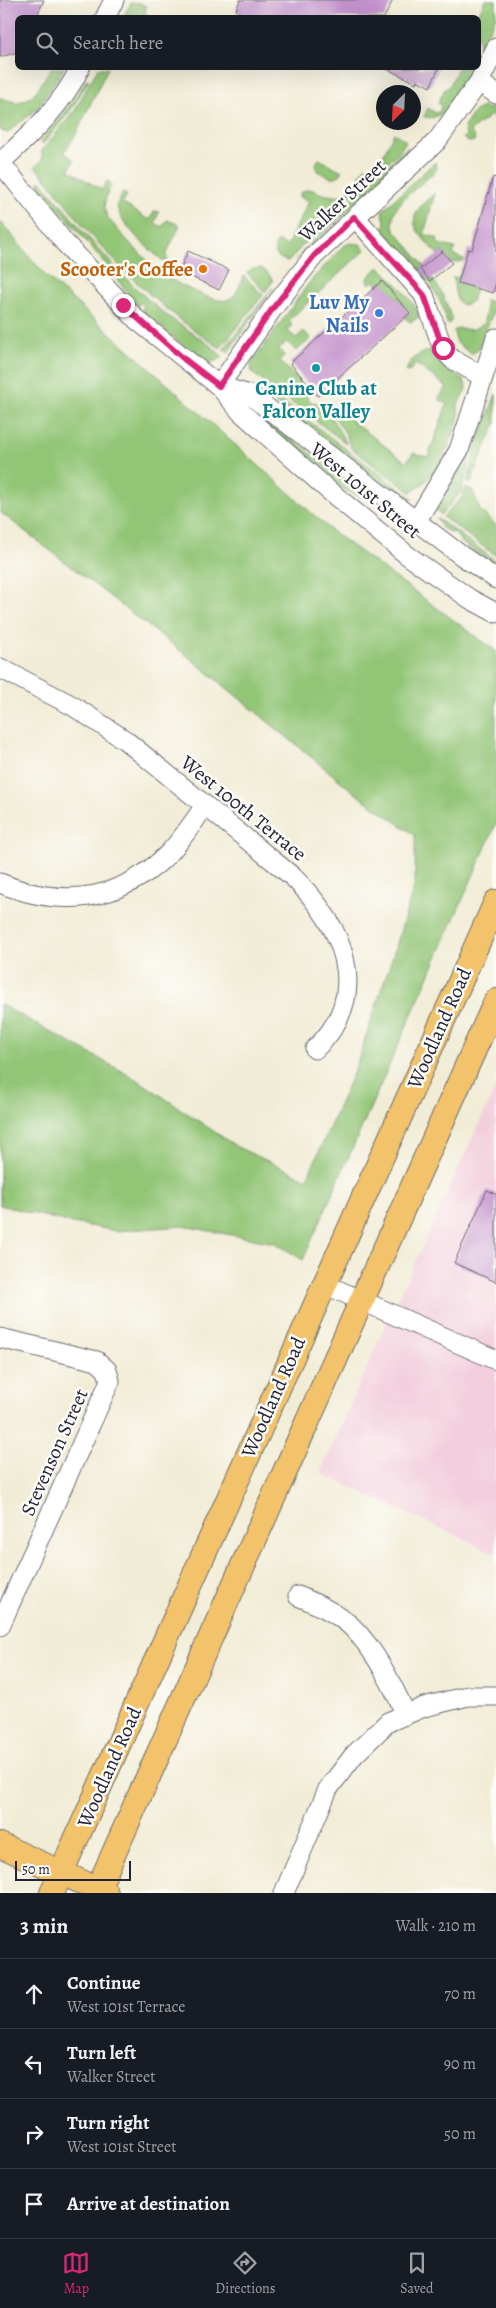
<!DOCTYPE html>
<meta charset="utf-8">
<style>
:root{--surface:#171b24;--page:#242831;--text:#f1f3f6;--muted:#9ea1a6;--line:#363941;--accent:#db2777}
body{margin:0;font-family:Alegreya,serif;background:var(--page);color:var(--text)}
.compass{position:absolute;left:376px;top:85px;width:45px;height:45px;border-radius:50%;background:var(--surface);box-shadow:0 5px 20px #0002;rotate:204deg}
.scale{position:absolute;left:15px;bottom:12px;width:116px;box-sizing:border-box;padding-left:5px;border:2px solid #22223b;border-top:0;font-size:14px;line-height:18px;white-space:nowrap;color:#22223b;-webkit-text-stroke:4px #fdfcf7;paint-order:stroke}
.stop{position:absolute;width:15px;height:15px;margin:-11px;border:4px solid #db2777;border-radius:50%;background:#fff}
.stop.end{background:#db2777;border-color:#fff;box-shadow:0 1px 5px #0008}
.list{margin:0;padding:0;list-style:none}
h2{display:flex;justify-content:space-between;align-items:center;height:65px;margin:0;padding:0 20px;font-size:21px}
h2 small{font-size:16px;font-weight:400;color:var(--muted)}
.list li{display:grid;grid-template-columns:32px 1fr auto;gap:15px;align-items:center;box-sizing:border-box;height:70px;padding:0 20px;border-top:1px solid var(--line)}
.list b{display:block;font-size:19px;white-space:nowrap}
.list p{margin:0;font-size:16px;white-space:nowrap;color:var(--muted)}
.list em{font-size:16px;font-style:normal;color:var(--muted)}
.icon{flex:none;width:28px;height:28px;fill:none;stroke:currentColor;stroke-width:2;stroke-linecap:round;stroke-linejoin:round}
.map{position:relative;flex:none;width:496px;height:1893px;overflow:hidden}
.search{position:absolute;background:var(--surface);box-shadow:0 5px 20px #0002;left:15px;right:15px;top:15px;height:55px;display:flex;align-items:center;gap:12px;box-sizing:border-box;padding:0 18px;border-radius:8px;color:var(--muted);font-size:19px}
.sheet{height:345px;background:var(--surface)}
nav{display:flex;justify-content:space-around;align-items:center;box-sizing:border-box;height:70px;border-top:1px solid var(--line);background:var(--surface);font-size:14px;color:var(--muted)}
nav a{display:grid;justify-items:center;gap:2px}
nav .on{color:var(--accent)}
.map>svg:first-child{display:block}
.built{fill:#f3cfde}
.green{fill:#92c576;stroke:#5a7458}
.building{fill:#c391cc}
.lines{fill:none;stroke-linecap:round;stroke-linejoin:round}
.minor-casing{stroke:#6a6971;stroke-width:21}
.major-casing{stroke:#6a6971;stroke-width:26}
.minor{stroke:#fff;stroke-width:19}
.major{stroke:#f2c36a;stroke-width:24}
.route{stroke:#db2777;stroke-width:6}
.food-dot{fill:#e8710a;stroke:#fdfcf7;stroke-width:2}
.shop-dot{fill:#3f7fe0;stroke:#fdfcf7;stroke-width:2}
.culture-dot{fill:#0f9aa8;stroke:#fdfcf7;stroke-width:2}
.labels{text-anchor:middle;stroke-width:5;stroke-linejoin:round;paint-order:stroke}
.street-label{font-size:20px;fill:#22223b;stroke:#fdfcf7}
.food-label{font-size:20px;font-weight:bold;fill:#c56008;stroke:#fdfcf7;text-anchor:end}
.shop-label{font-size:20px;font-weight:bold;fill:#366cbe;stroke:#fdfcf7;text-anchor:end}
.culture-label{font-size:20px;font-weight:bold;fill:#0d838f;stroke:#fdfcf7}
</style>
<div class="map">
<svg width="496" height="1893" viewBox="0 0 496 1893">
<rect width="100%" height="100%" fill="#fdfcf7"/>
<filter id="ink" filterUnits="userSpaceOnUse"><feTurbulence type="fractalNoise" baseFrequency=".02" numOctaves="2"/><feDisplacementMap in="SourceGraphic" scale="10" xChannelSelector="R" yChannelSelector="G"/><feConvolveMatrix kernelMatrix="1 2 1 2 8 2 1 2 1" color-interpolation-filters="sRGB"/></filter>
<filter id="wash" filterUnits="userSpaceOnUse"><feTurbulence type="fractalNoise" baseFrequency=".0096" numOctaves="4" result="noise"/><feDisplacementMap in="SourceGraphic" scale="20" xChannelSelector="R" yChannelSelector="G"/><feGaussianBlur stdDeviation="1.12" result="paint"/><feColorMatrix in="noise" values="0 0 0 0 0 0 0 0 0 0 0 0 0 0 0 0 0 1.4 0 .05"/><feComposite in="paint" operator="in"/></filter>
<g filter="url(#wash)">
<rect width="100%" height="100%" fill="#f1ecd5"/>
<!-- built -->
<path class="built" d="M 496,1087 L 496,1554 L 322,1474 L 323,1467 L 378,1342 Z"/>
<!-- green -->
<path class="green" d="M 485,0 L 496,0 L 496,16 L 479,52 L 477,17 Z
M 131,3 L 139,3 L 146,6 L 145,17 L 134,14 L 132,17 L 123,17 Z
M 51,68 L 64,68 C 54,82 47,97 35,110 C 27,119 17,123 8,133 L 0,130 L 0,97 C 30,112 37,89 51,68 Z
M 98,68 L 108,68 L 75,136 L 64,152 L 74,160 L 69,170 L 102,190 L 107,181 L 110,182 L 111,185 C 107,195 102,203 106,214 C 110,224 154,269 164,275 C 176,283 215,304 227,300 C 237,297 240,284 244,276 L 263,295 L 220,348 C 169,315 125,275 86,229 C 69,209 54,187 35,167 L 42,160 L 42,150 L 74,112 Z
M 458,68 L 471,68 C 462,86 449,123 424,117 L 428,108 L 436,113 L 440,111 L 441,106 L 438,102 L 445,89 L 449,87 Z
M 87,79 L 89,80 L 70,111 L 43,144 L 40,142 L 64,114 Z
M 483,107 L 496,111 L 496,120 L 491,115 L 470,131 L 475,138 L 474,141 L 468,142 L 463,138 L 466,136 L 464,127 L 475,111 Z
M 394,133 L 406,141 L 400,151 L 329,215 L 289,261 C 279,260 272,254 276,244 L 278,241 L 287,246 L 309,201 L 300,197 L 300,193 L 308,189 C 315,190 320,194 327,195 C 348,200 356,182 365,167 L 375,171 Z
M 408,147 L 403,159 L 296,260 L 333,216 Z
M 319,159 L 342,171 L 340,175 L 332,178 L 319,172 L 315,165 Z
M 435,162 L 437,169 C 423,186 385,204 394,229 L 424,266 L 420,269 C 440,283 444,297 452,319 L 449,324 L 447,324 L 443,308 L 432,286 L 384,231 L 385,221 L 382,211 Z
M 41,181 C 78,225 114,271 158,308 C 178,326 205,338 223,357 L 213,362 L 201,360 L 146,315 L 142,309 L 144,306 L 141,303 L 138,306 L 135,303 L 99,256 L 41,188 L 38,183 Z
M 123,193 L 127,195 L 122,203 L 149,220 L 155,211 L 159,212 L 155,223 L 162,227 L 167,220 L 180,225 L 166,255 L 168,262 L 180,268 L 179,271 C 162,263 116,223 117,204 Z
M 435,193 L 424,234 L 437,238 L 438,244 L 455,248 L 453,255 L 464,259 L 463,261 L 447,264 L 447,256 L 442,251 L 437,254 C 413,227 402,220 435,193 Z
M 0,221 L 45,275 L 333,532 L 496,651 L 496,824 L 303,1260 L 275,1243 L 183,1226 L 116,1231 L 63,1221 L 0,1205 L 0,1004 L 138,1080 L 237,1147 L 307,1179 L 355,1069 L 396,946 L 415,883 L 415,835 L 360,797 L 190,658 L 0,512 Z
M 350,243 L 360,244 L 365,250 L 289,320 L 292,326 L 288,331 L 296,338 L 304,331 L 311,339 L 296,351 L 287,342 L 279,349 L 285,356 L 280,361 L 306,388 L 307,397 L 311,402 L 323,404 L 347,444 L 252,373 L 251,364 L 309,283 L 343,246 Z
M 464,264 L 476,288 L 472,301 C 454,315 455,286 453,277 L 458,278 Z
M 261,268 L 269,274 L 273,281 L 265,292 L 247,273 L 252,269 Z
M 377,268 L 381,268 C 395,284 413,296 419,317 L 410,322 L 405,318 L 411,312 L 382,282 L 378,285 L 373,280 L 370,284 L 366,280 Z
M 273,288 L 228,352 L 223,350 L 270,292 Z
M 485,300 L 496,303 L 496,305 L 478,350 L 471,354 L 456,342 L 454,331 L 457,328 L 472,330 L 483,324 L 486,313 Z
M 431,350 L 446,368 L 464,381 C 470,392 459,397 458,407 C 458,409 459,412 459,414 C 455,439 434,483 410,492 L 351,448 L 346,434 L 331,412 L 335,408 L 406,462 L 413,453 L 428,457 L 447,404 L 438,399 L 447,387 L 416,364 L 409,372 L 406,371 C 409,360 421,351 431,350 Z
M 266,389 L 413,499 L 405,499 L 391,489 L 270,399 L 263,392 Z
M 496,394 L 496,423 L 474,473 L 472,482 L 467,483 L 475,450 Z
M 269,422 L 363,493 L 361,497 L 338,487 L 266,426 Z
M 480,423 L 483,424 L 471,455 L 461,492 L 441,515 L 436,510 L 438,506 L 460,469 Z
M 466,487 L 473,491 L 480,510 L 496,525 L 496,556 L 443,517 L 462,497 Z
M 437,518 L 496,561 L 496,567 L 461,542 L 454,531 L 452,533 L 442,528 Z"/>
<g id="blocks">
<!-- building -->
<path class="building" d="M 0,0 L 44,0 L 36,18 L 18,18 L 18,52 L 0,57 Z
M 240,0 L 393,0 L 384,18 L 250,18 L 236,10 Z
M 385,68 L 439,68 L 430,87 L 417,80 L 416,83 Z
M 493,177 L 496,178 L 496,282 L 493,293 L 458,283 L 468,249 L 472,250 Z
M 188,251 L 229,270 L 219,290 L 179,271 Z
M 442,251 L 452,263 L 430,281 L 420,269 Z
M 382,281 L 410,313 L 318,396 L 290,363 Z
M 487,1190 L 496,1194 L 496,1282 L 454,1263 Z"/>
</g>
</g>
<g filter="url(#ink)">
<use href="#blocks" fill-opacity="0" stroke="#6a6971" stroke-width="1"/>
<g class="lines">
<defs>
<path id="minor" d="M 105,18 L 114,0
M 479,82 L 496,94
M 0,162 L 65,243 L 137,320 L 219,386 L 241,412 L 327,489 L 407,555 L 470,599 L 496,613
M 1,162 C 33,132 60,108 80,68
M 355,217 L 424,295 L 443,349 L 452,359 L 483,377
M 219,386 L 273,308 L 314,256 L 437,141 L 479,82 L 496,48
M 219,386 L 250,395 L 462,556 L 496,579
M 416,522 L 459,450 L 496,338
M 0,668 L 73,706 L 125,740 L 293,877 C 342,925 374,993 315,1049
M 0,883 C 61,908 119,902 167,855 C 182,840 193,822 205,806
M 324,1284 L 496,1360
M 0,1338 L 97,1361 L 107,1370 L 110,1381 L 0,1626
M 298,1596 C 317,1604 337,1613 352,1627 C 376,1651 392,1684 406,1715
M 284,1893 L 328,1789 L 354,1755 L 388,1722 L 424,1707 L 468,1696 L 496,1696"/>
<path id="major" d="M 0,1845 L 106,1893
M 52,1893 L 496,902
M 96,1893 L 496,1001"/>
</defs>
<!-- minor casing -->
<use href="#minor" class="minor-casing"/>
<!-- major casing -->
<use href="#major" class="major-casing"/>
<!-- minor -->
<use href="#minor" class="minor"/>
<!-- major -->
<use href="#major" class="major"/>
</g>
</g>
<g class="lines" filter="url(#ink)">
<!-- route -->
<path class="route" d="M 123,305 L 184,359 L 219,386 L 273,308 L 314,256 L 354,217 L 424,295 L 443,348"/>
</g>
<!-- markers -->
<circle class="food-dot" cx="203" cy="269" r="5"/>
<circle class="shop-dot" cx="379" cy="313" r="5"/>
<circle class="culture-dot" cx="316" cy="368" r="5"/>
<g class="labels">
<!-- street labels -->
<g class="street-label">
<text transform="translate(342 200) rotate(-43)" y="7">Walker Street</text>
<text transform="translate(366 490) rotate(40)" y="7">West 101st Street</text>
<text transform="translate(244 808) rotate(39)" y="7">West 100th Terrace</text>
<text transform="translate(439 1028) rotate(-66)" y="7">Woodland Road</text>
<text transform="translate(273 1397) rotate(-66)" y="7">Woodland Road</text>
<text transform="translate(54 1452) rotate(-66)" y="7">Stevenson Street</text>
<text transform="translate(109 1767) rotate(-66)" y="7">Woodland Road</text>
</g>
<!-- food labels -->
<g class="food-label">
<text x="193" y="276">Scooter's Coffee</text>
</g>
<!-- shop labels -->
<g class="shop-label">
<text x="369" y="309">Luv My<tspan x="369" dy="23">Nails</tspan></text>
</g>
<!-- culture labels -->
<g class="culture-label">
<text x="316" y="395">Canine Club at<tspan x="316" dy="23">Falcon Valley</tspan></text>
</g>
</g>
</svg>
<svg class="compass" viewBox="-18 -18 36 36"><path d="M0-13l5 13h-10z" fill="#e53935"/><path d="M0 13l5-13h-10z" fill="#9ea1a6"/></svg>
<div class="scale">50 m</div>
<div class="stop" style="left:443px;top:348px"></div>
<div class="stop end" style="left:123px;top:305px"></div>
<div class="search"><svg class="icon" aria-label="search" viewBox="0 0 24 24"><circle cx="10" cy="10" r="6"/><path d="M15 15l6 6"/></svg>Search here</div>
</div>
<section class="sheet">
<h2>3 min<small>Walk · 210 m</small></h2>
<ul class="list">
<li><svg class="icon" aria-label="ahead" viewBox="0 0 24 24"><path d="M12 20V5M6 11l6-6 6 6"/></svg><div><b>Continue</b><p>West 101st Terrace</p></div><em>70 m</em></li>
<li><svg class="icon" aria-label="left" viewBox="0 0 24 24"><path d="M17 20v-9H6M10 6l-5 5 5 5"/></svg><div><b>Turn left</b><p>Walker Street</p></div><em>90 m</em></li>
<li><svg class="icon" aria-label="right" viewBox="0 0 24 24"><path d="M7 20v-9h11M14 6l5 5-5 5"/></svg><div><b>Turn right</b><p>West 101st Street</p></div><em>50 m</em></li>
<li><svg class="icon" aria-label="arrive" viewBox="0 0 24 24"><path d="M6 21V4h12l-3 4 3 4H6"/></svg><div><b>Arrive at destination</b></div></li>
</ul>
</section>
<nav>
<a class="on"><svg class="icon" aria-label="map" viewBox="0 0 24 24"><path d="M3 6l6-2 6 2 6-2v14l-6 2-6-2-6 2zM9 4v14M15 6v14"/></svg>Map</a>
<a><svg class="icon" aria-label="directions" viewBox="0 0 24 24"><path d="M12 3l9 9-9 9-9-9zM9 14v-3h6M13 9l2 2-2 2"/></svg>Directions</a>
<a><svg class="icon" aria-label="saved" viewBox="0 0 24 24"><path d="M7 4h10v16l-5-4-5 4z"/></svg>Saved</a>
</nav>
